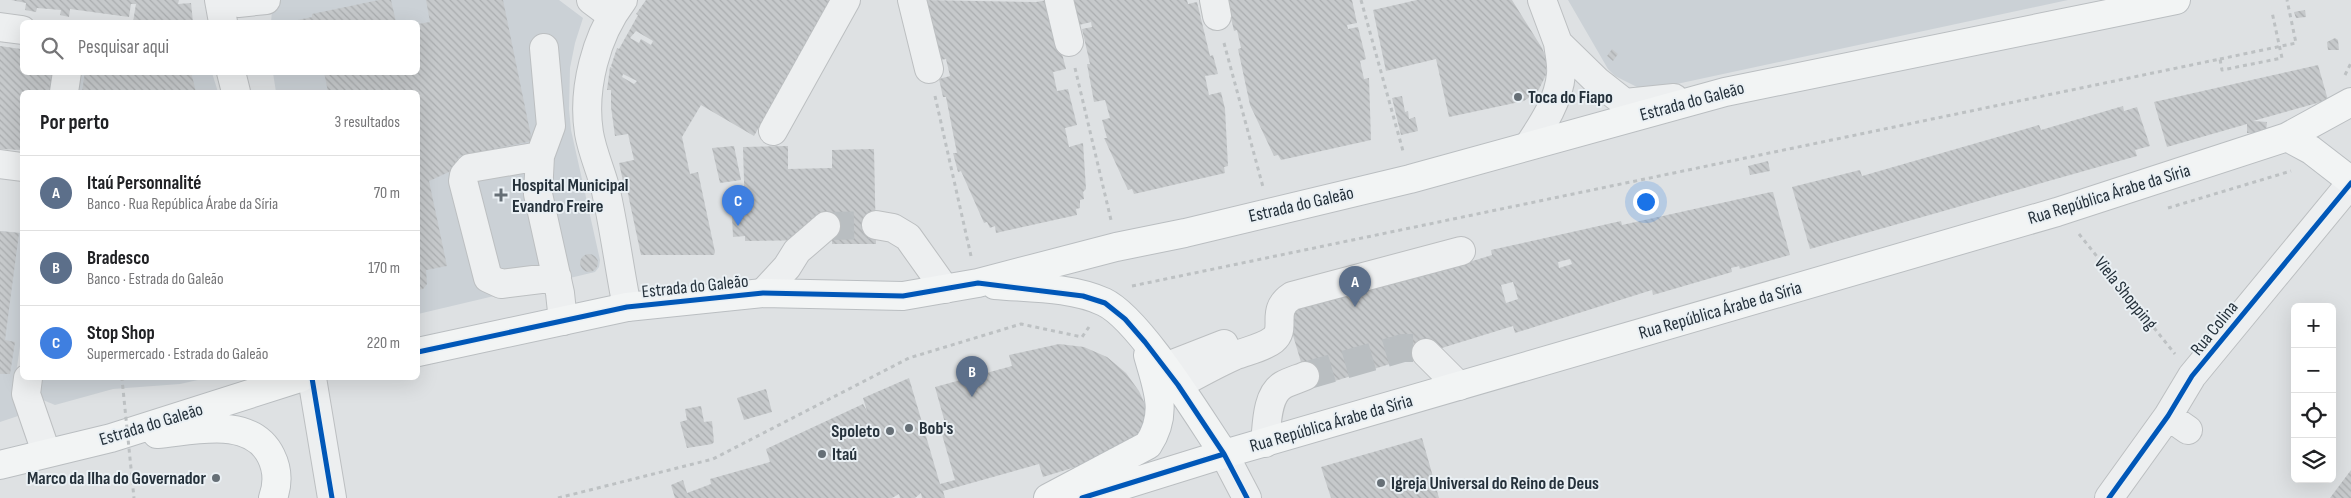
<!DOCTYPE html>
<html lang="pt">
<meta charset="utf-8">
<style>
:root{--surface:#fff;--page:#f6f6f6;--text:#202124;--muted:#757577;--line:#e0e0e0;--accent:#666f76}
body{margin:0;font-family:"Sofia Sans Condensed",sans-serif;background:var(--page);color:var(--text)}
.controls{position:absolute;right:15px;bottom:15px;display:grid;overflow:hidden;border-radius:8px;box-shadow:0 5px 20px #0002}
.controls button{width:45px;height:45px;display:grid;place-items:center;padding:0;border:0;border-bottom:1px solid var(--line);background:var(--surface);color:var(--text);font:25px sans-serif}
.you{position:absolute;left:1645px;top:201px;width:18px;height:18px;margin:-12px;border:4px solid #fff;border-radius:50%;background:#1a73e8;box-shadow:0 0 0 8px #1a73e833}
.badge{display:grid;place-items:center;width:32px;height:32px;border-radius:50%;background:var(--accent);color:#fff;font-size:16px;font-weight:700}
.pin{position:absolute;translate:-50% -41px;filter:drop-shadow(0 1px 2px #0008)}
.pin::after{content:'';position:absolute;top:26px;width:18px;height:15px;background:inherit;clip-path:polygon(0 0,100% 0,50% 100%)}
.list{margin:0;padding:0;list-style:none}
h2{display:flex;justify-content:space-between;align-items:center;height:65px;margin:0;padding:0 20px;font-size:21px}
h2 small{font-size:16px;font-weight:400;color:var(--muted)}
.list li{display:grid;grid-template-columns:32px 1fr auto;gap:15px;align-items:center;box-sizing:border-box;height:75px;padding:0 20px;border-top:1px solid var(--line)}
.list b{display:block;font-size:19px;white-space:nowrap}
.list p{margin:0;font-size:16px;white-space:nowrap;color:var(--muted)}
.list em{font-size:16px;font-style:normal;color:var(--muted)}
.icon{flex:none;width:28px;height:28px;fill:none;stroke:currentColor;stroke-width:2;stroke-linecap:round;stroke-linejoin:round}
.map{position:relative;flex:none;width:2351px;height:498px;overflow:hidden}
.search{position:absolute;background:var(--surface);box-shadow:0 5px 20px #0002;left:20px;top:20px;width:400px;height:55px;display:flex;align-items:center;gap:12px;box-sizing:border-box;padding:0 18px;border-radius:8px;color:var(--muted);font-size:19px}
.panel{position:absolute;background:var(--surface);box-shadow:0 5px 20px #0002;left:20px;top:90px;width:400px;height:290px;border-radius:8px}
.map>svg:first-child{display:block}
.built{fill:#cbd1d6}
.building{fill:url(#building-back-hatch);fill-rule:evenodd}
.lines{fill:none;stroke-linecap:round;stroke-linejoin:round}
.minor-tunnel{stroke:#b9bec1;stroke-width:28;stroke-dasharray:28 14;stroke-linecap:butt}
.minor-casing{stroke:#bcbfc1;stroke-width:30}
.major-casing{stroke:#babec1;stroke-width:30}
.path{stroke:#bdc1c3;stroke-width:3;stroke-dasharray:4 4;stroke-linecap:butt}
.minor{stroke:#edeff0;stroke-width:28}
.major{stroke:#f2f4f4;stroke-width:28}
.path-bridge{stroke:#bdc1c3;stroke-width:3;stroke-dasharray:4 4;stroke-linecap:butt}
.cycleway-casing{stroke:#eaf0f4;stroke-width:8}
.cycleway{stroke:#0057b8;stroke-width:5}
.poi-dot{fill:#666f76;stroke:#eaf0f4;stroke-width:2}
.labels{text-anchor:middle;stroke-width:4;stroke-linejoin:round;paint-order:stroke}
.poi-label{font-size:18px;font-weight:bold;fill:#25313b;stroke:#eaf0f4;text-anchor:start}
.street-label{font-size:18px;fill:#25313b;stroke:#eaf0f4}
</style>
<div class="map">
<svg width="2351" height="498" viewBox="0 0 2351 498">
<defs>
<pattern id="building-back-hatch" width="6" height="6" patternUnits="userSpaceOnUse" patternTransform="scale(1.25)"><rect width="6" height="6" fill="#c6c9cb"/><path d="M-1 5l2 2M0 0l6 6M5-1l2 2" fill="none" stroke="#aaadaf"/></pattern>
</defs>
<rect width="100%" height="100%" fill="#dee1e3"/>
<!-- built -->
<path class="built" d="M 273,0 L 559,0 L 583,18 L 575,43 L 570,68 L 569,109 L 571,130 L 600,260 L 599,267 L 595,272 L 418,314 L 418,92 L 276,92 L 273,73 L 418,72 L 418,22 L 271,22 Z
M 1568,0 L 2068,0 L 1658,88 L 1637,87 L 1615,76 L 1608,69 Z
M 80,72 L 212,73 L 218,92 L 77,92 Z
M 0,231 L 22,233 L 22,332 L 15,381 L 21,415 L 0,422 Z
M 39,378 L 207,378 L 180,384 L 113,389 L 55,405 L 43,400 L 39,393 Z"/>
<!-- building -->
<path class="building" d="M 11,0 L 179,0 L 178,4 L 191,3 L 193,22 L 156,20 L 155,22 L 133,22 L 136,4 L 131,4 L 129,17 L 70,9 L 69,17 L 60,15 L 61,10 L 37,8 L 36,12 L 25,10 L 26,3 Z
M 379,0 L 391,0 L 396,22 L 288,22 L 312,17 L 312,14 Z
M 426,0 L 503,0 L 532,141 L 460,156 L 449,172 L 429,181 L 447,266 L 426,270 L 427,284 L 423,289 L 418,290 L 418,92 L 328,92 L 324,72 L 418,72 L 418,24 L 430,22 Z
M 646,0 L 832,0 L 754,136 L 701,105 L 682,137 L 690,174 L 698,172 L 715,252 L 714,255 L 641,255 L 625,180 L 623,181 L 619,163 L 634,160 L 628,134 L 615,136 L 611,107 L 611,90 L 607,90 L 610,67 L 613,68 L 611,66 L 617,48 L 619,49 L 638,15 L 636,14 ZM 636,31 L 653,41 L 651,45 L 641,39 L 639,43 L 630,38 ZM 623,74 L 637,81 L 634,84 L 622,77 Z
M 922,0 L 1036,2 L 1048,0 L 1066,69 L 1053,72 L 1057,91 L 1068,89 L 1077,125 L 1065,128 L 1069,147 L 1083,143 L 1086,189 L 1083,192 L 1084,199 L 1080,200 L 1080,208 L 1076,209 L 1077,215 L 996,233 L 995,226 L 990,228 L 987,222 L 984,223 L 961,171 L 958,172 L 953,153 L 957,153 L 953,133 L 946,97 L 943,97 L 939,79 L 950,76 L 946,59 L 935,61 Z
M 1073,0 L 1187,0 L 1188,4 L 1197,2 L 1210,56 L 1213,55 L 1218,74 L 1205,76 L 1209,95 L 1221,92 L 1225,109 L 1228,166 L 1224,167 L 1225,173 L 1134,194 L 1132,189 L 1128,190 L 1104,138 L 1107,138 L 1102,120 L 1110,118 L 1105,100 L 1094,102 L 1087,64 L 1090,64 L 1082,29 L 1092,27 L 1091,22 L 1079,25 Z
M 1227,0 L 1352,0 L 1357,23 L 1347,25 L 1348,29 L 1358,27 L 1366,59 L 1360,61 L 1364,79 L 1369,78 L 1371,140 L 1281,160 L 1278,155 L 1274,156 L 1250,105 L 1238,49 L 1241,48 L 1237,30 L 1234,31 Z
M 1417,0 L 1512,0 L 1542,48 L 1546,58 L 1546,75 L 1538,91 L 1524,101 L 1449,117 L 1436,59 L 1386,71 L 1373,10 Z
M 2305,10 L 2306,17 L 2296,18 L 2294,12 Z
M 2335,38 L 2338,40 L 2339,50 L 2328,50 L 2327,42 Z
M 21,43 L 22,72 L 55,72 L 52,92 L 22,92 L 22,150 L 0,149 L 0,46 L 21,49 Z
M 1612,49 L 1618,54 L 1613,61 L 1607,56 Z
M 2318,65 L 2328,100 L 2253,121 L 2267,122 L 2266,133 L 2247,133 L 2247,124 L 2167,147 L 2154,102 Z
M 85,72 L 191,72 L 196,92 L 82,92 Z
M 1402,96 L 1405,112 L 1408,111 L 1409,119 L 1415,117 L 1418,131 L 1401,135 L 1392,98 Z
M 2123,106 L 2124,111 L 2137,107 L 2150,146 L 2135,150 L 2137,156 L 1810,249 L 1792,187 L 1860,170 L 1862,176 L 2039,125 L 2041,130 Z
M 734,146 L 741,180 L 720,183 L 712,148 Z
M 788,146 L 788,169 L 832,168 L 832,150 L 874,149 L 876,244 L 832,244 L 832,240 L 745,241 L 745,236 L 733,237 L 732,216 L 745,216 L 743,147 Z
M 1768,161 L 1770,171 L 1750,175 L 1748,166 Z
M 1771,192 L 1773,192 L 1790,255 L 1740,269 L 1739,266 L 1731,268 L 1732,272 L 1653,295 L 1652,290 L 1515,333 L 1513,326 L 1309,389 L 1286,312 L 1426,270 L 1427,275 L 1492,255 L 1491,250 L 1621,221 L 1622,225 ZM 1570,259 L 1572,264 L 1559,268 L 1558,262 ZM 1513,282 L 1518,299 L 1506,303 L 1501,285 Z
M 0,231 L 19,233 L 5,340 L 15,342 L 10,374 L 0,374 Z
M580 263a9 9 0 1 1 18 0a9 9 0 1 1-18 0Z
M 1059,344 L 1084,347 L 1107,357 L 1126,373 L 1139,391 L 1149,413 L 1140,447 L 1043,477 L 1039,464 L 943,491 L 945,498 L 922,498 L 921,493 L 915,498 L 900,498 L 899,494 L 892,498 L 675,498 L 671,485 L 683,480 L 687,493 L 711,484 L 710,479 L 770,462 L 766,449 L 863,404 L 867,411 L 863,398 L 909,378 L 940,484 L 955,480 L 941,431 L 947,430 L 935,387 L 1012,366 L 1009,355 Z
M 766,389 L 772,412 L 744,420 L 737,398 Z
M 701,406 L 704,422 L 712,421 L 714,442 L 712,444 L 687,448 L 680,422 L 687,420 L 685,409 Z
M 1422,438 L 1439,498 L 1331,498 L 1321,467 Z
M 2351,470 L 2351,498 L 2330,498 Z"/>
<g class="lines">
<!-- minor-tunnel -->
<path class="minor-tunnel" d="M 826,226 L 876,225
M 1305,376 L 1403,348 L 1414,348 L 1426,353"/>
<defs>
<path id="minor" d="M 219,0 L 223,22
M 591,0 L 611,15
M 623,0 C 596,35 582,89 589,133 C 592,151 600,169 605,187 C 614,226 619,267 627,307
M 912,0 L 929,69
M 1059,0 L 1069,42
M 1214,0 L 1217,16
M 1542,0 L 1558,43
M 238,3 L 266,0
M 0,27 L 22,30
M 544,48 L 551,126 L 540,156 L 538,194 L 560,293 L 563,321
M 231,72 L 236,92
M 64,92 L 67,72
M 773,131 L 846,0
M 1529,145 C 1543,124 1559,100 1561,74 C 1562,64 1559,52 1558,43 L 1597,81 L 1625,103 L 1674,98
M 540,156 L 470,168 L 464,175 L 463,181 L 488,278 L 501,284 L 557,277
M 0,164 L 22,167
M 876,225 L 893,228 L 908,237 L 945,289
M 763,293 L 787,267 L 797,251 L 826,226
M 1426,353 L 1459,386
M 1165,367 L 1224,344
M 28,378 L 26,394 L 46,452
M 312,378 L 332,498
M 1178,385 C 1196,375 1214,365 1234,356 C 1246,351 1263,348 1273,340 C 1288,328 1269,311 1292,296 L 1461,251
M 2168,416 L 2188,430
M 1265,443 C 1267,426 1266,395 1283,385 C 1290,381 1298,379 1305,376
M 1224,454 L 1247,498
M 2109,498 L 2168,416 L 2192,376 L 2351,183"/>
<path id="major" d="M 2287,137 L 2311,150 L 2351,181
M 995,285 C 1029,288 1072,287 1104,302 C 1140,319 1200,419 1224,454
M 418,352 L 627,307 L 763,293 L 903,296 L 978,283 L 1116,247 L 1185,233 L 1410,179 L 1725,92 L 2176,0
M 157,434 C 193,431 251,415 271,456 C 278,470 278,484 273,498
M 0,465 L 111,438 L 300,378
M 1048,498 L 1148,445 C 1169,413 1157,388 1148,355
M 1082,498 L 1224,454 L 2057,212 L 2287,137 L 2351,102"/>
</defs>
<!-- minor casing -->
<use href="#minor" class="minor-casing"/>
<!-- major casing -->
<use href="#major" class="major-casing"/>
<!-- path -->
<path class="path" d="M 1361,0 L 1403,151
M 1224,43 L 1263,187
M 1075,68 L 1111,220
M 2345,75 L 2351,63
M 935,96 L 971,256
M 2168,208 L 2291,171
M 2079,234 L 2175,354
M 1132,286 L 2220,59 L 2222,70 L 2282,58 L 2272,12
M 558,498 L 713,459 L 909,358 L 1021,324 L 1082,337 L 1089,327"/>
<!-- minor -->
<use href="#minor" class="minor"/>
<!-- major -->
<use href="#major" class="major"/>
<!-- path-bridge -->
<path class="path-bridge" d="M 2220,59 L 2296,43 L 2287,0
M 132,378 L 122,379 L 134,498"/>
<defs>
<path id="cycleway" d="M 418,352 L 627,307 L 763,293 L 903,296 L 978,283 L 1083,296 L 1105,303 L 1125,319 L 1145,342 L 1178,385 L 1224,454 L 1247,498
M 312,378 L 332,498
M 1082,498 L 1224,454
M 2109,498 L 2168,416 L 2192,376 L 2351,183"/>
</defs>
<!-- cycleway casing -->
<use href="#cycleway" class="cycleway-casing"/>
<!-- cycleway -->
<use href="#cycleway" class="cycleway"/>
</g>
<!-- markers -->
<g class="poi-dot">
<circle cx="1518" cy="97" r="5"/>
<path d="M498.5 187.5h5v5h5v5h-5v5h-5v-5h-5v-5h5z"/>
<circle cx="909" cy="428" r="5"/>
<circle cx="890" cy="431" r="5"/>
<circle cx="822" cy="454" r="5"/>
<circle cx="216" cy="478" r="5"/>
<circle cx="1381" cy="483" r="5"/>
</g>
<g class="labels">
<!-- poi labels -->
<g class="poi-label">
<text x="1528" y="103">Toca do Fiapo</text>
<text x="512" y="191">Hospital Municipal<tspan x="512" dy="21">Evandro Freire</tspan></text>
<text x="919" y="434">Bob's</text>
<text x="880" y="437" text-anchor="end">Spoleto</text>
<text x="832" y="460">Itaú</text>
<text x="206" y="484" text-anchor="end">Marco da Ilha do Governador</text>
<text x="1391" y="489">Igreja Universal do Reino de Deus</text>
</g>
<!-- street labels -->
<g class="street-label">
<text transform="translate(1692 101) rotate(-15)" y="6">Estrada do Galeão</text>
<text transform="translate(2109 194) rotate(-17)" y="6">Rua República Árabe da Síria</text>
<text transform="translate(1301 204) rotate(-13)" y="6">Estrada do Galeão</text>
<text transform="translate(695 286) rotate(-6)" y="6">Estrada do Galeão</text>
<text transform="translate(2126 293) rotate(51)" y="6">Viela Shopping</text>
<text transform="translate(1720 310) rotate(-16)" y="6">Rua República Árabe da Síria</text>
<text transform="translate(2214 328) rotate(-51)" y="6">Rua Colina</text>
<text transform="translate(1331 423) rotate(-16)" y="6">Rua República Árabe da Síria</text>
<text transform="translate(151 424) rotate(-17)" y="6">Estrada do Galeão</text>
</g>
</g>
</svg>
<div class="controls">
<button>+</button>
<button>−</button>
<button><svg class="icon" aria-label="locate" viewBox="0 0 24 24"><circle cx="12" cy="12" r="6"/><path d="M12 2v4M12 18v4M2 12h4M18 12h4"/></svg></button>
<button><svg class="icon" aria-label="layers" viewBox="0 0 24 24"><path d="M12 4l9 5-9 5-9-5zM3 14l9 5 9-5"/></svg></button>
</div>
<div class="you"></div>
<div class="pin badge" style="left:1355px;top:307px;background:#5c6f8a">A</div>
<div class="pin badge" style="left:972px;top:397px;background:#5c6f8a">B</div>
<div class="pin badge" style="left:738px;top:226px;background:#3f7fe0">C</div>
<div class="search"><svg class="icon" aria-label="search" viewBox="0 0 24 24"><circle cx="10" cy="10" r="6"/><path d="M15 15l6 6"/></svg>Pesquisar aqui</div>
<section class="panel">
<h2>Por perto<small>3 resultados</small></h2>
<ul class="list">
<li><span class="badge" style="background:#5c6f8a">A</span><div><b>Itaú Personnalité</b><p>Banco · Rua República Árabe da Síria</p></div><em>70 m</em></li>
<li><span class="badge" style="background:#5c6f8a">B</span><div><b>Bradesco</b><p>Banco · Estrada do Galeão</p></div><em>170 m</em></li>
<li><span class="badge" style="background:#3f7fe0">C</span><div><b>Stop Shop</b><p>Supermercado · Estrada do Galeão</p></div><em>220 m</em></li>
</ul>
</section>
</div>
